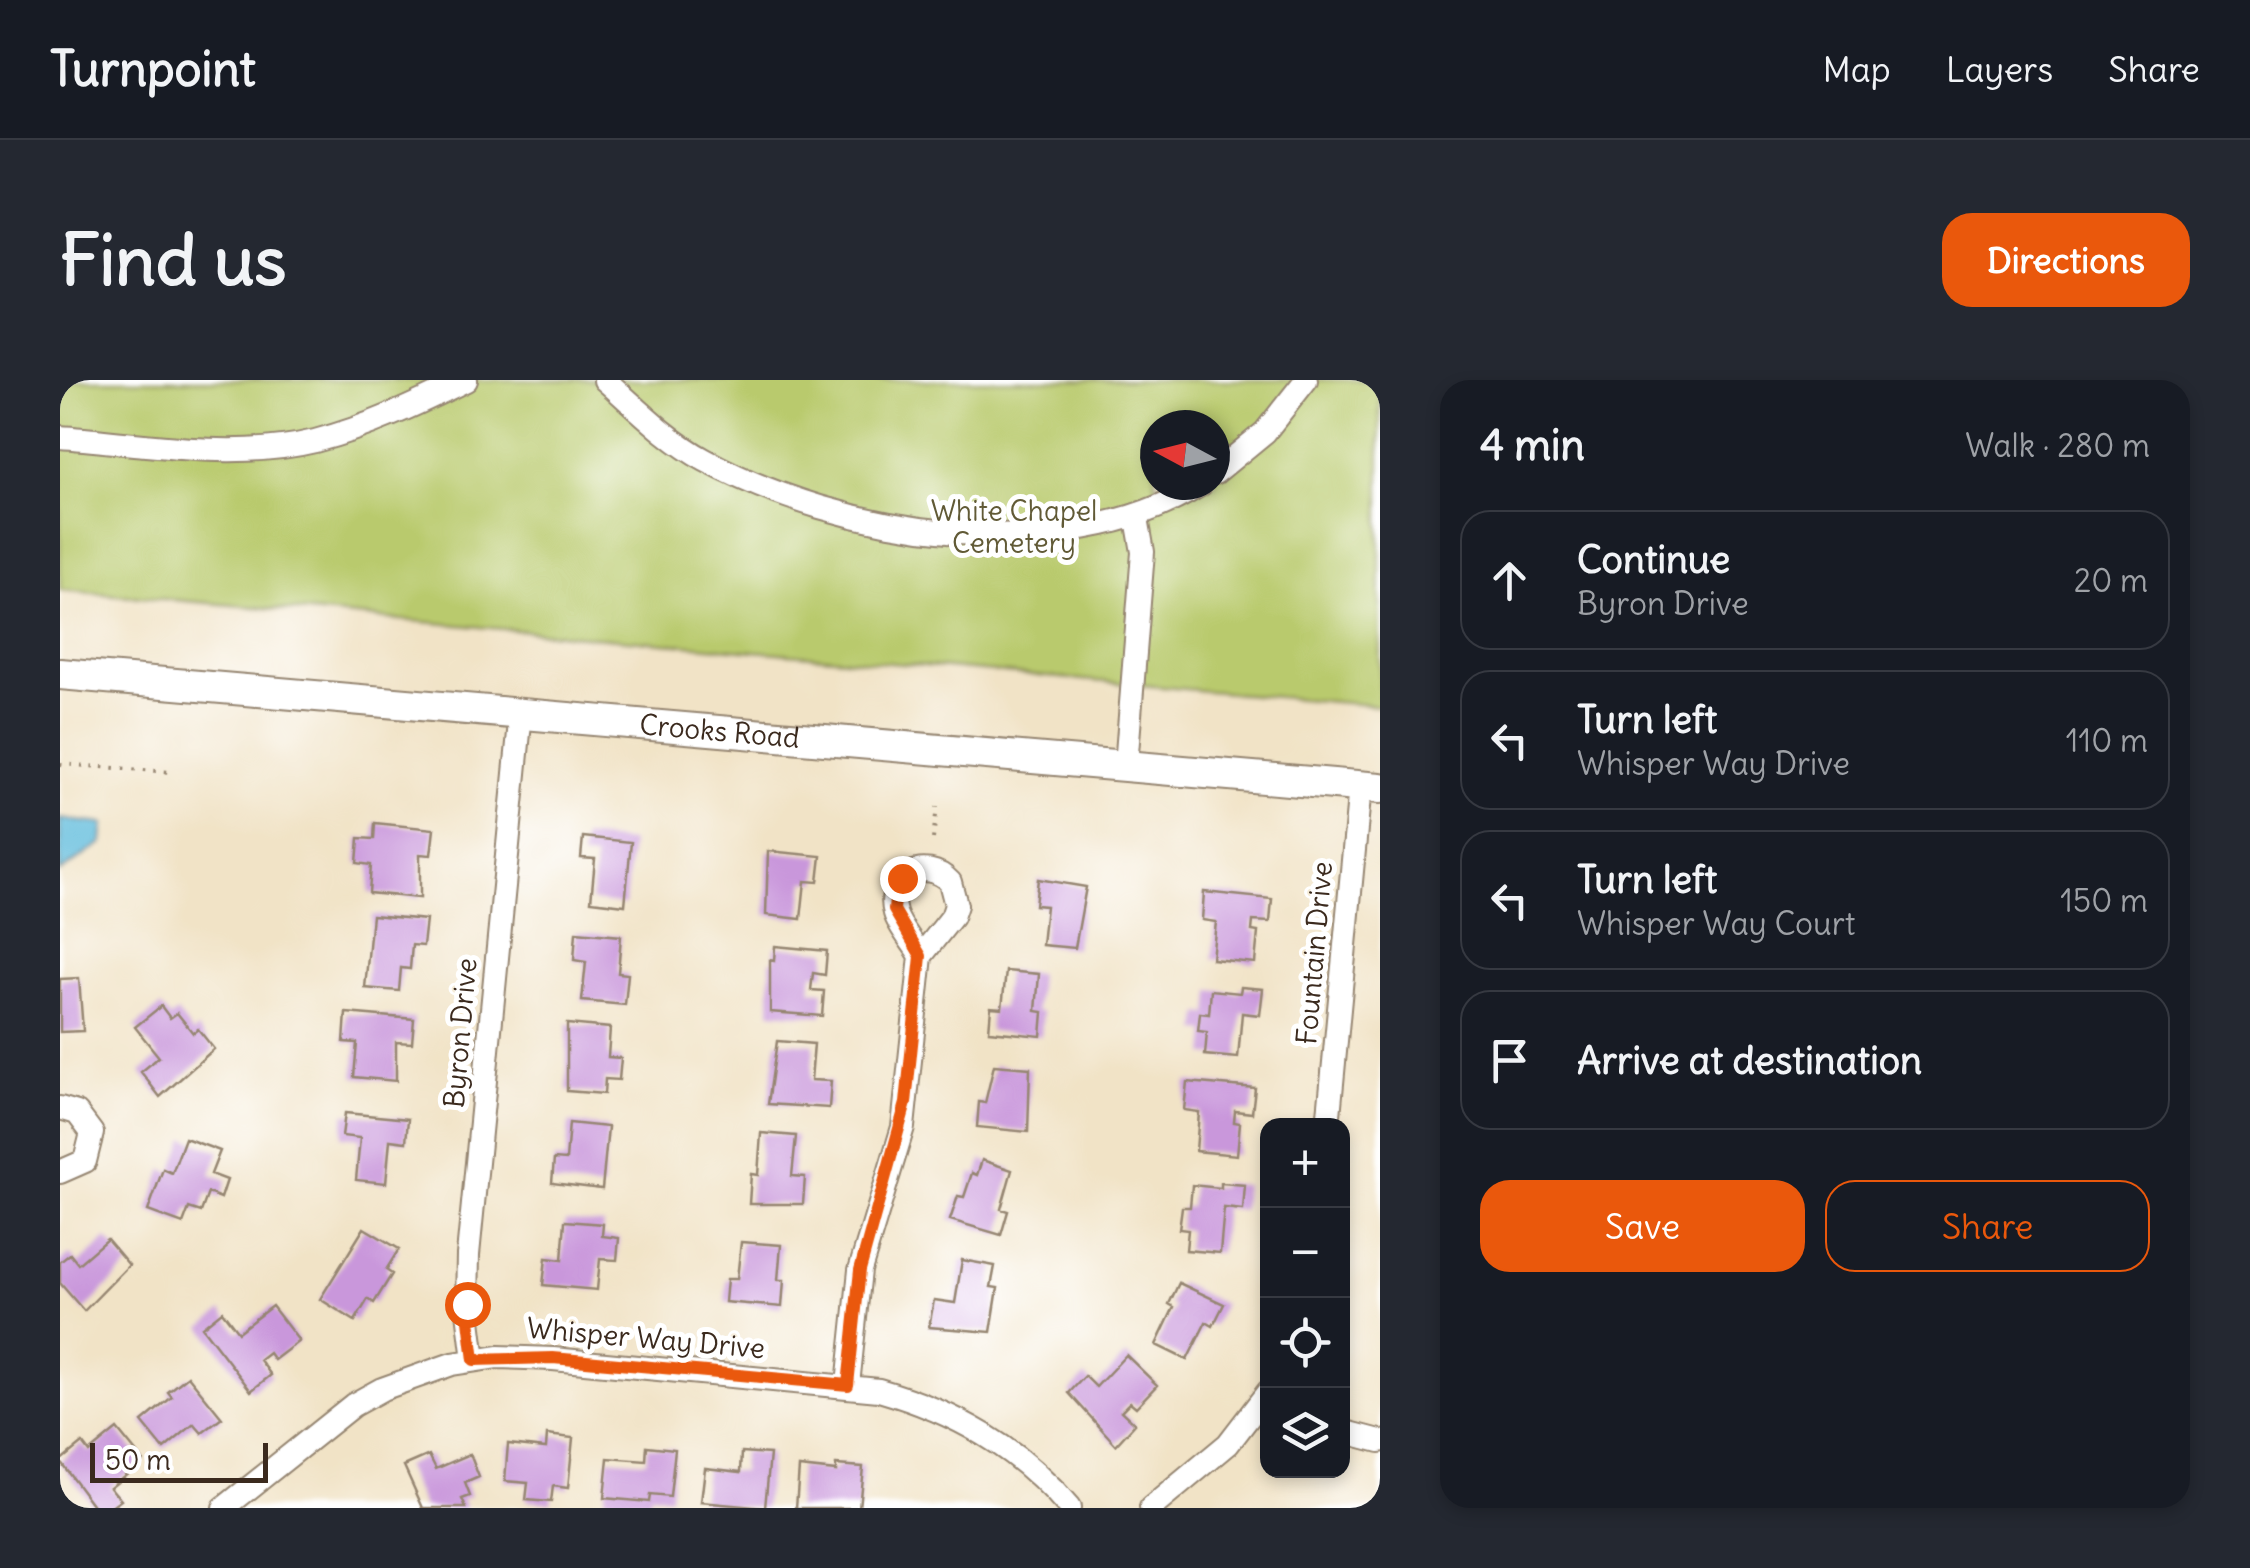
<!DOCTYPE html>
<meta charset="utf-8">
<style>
:root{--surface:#171b24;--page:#242831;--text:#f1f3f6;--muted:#9ea1a6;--line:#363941;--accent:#ea580c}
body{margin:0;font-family:Delius,sans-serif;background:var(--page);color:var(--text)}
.controls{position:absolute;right:30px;bottom:30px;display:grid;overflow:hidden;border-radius:20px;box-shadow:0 5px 15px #0003}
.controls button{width:90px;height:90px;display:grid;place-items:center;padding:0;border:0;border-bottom:2px solid var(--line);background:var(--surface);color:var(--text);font:50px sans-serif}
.compass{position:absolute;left:1080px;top:30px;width:90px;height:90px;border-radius:50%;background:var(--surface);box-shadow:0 5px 15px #0003;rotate:277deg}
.scale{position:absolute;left:30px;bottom:25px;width:178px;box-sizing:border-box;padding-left:10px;border:5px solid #3b2a1e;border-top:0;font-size:28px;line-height:35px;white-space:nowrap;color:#3b2a1e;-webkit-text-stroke:8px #fff;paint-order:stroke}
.stop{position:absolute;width:30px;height:30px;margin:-22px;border:8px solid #ea580c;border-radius:50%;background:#fff}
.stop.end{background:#ea580c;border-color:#fff;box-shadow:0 2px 10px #0008}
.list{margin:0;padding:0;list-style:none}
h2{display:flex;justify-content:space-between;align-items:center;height:130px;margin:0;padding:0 40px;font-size:42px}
h2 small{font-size:32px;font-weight:400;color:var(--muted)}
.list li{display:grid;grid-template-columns:65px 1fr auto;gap:30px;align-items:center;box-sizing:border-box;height:140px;margin:0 20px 20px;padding:0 20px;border:2px solid var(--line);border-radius:30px}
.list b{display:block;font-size:38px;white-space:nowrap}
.list p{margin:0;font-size:32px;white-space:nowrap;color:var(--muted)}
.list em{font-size:32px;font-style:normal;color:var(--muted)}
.actions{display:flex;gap:20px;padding:30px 40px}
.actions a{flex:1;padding:22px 0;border:2px solid var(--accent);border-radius:30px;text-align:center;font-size:35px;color:var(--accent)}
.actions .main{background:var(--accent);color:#fff}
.icon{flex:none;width:55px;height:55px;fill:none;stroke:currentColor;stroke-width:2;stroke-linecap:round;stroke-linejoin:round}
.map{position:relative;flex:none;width:1320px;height:1128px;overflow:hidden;border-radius:30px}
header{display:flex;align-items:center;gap:60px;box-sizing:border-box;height:140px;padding:0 50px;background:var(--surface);border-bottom:2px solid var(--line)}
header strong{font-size:48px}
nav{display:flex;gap:55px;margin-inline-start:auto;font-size:35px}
.intro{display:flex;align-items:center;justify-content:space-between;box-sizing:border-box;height:240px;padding:0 60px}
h1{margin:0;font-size:70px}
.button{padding:25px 45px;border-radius:30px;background:var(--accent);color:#fff;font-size:35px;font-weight:700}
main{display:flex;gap:60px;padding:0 60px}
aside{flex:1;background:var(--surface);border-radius:30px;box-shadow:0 5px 15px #0003}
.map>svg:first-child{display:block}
.green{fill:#b9ca6d;stroke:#7a7a46;stroke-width:2.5;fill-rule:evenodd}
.water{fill:#5ebbdc;stroke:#4c727d;stroke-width:2.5}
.building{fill:#c997db}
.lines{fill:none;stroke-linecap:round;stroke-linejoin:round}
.minor-casing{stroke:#968672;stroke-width:26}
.major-casing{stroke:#968672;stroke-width:34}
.path{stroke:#968672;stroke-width:4;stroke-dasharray:2.5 8;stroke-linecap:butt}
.minor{stroke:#fff;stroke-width:22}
.major{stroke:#fff;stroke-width:30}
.route{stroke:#ea580c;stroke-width:12}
.labels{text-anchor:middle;stroke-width:10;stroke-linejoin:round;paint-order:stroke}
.park-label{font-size:28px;fill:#615a36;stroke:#fff}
.street-label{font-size:28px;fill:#3b2a1e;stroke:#fff}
</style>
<header>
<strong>Turnpoint</strong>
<nav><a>Map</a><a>Layers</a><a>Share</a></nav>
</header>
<div class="intro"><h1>Find us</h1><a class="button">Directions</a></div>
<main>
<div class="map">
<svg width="1320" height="1128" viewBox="0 0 1320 1128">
<rect width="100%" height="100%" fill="#fff"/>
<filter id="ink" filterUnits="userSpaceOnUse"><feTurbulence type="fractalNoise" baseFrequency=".01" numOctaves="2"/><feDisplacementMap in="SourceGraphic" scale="20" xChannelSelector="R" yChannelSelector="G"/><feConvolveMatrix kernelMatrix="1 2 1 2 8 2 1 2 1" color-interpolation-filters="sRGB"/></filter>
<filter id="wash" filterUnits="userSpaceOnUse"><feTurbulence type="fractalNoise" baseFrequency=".0048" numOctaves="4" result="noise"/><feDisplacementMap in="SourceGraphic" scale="40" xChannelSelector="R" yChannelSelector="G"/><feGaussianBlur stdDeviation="2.25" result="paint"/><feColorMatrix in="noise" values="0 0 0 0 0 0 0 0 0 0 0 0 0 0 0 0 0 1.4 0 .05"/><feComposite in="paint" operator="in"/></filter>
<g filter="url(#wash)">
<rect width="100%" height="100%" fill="#f1e3c6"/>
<!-- green -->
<path class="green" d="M 0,0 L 1320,0 L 1320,326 L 0,210 ZM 1095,45 L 1155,45 L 1155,105 L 1095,105 Z"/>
<!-- water -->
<path class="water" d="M 0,439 L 44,444 L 42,463 L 0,492 Z"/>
<g id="blocks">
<!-- building -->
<path class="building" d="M 315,443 L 374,449 L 371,475 L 360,474 L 360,518 L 309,513 L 311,485 L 297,483 L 299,458 L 314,459 Z
M 523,457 L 571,462 L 565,525 L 531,521 L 535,479 L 521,478 Z
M 708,471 L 761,476 L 758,502 L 745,501 L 741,539 L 706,535 Z
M 978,499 L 1026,507 L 1015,568 L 982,565 L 986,526 L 975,525 Z
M 1144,512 L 1212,519 L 1210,542 L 1193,541 L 1192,551 L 1198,552 L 1195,583 L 1152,579 L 1156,542 L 1142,540 Z
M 312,535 L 366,540 L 363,566 L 352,565 L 350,589 L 341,588 L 339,611 L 305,608 Z
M 516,552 L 561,556 L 558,593 L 568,594 L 565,625 L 522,621 L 526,582 L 514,580 Z
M 715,566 L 767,571 L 765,595 L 753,593 L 751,610 L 764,611 L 762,636 L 710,632 L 710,580 L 714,581 Z
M 946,591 L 979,594 L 976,631 L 983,632 L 981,656 L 929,651 L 931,627 L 942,628 Z
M 19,598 L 23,651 L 0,652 L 0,599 Z
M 1181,607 L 1203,609 L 1200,635 L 1182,633 L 1178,678 L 1145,675 L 1147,652 L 1138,651 L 1140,633 L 1149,634 L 1151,610 L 1180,613 Z
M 101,626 L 110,638 L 117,633 L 133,653 L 138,649 L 154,669 L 100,717 L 81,692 L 99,677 L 75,647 Z
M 286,633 L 354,639 L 352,663 L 336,662 L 336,701 L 294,697 L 297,663 L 284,662 Z
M 507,644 L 550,648 L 548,677 L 561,678 L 559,700 L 545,699 L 544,714 L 507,711 Z
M 717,661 L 754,664 L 751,700 L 771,701 L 769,728 L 708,724 Z
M 934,685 L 970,688 L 968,752 L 917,747 L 919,722 L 925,723 Z
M 1127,702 L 1195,708 L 1192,733 L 1175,731 L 1174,742 L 1180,743 L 1177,775 L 1136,771 L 1139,732 L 1124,730 Z
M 285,733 L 348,739 L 346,762 L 330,760 L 326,803 L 296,800 L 300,758 L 282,756 Z
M 509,743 L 548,747 L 542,809 L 492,803 L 494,779 L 506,780 Z
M 701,753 L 736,756 L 732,796 L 745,797 L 743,824 L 689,824 L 691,794 L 698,795 Z
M 125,758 L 160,771 L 151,794 L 167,800 L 161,818 L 148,813 L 141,832 L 129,828 L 123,844 L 88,831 L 103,789 L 112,793 Z
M 922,780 L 952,790 L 941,829 L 948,831 L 941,855 L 890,840 L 898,816 L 904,817 L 912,793 L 917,795 Z
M 1161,803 L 1185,805 L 1183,830 L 1164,828 L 1160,873 L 1126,870 L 1128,850 L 1119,849 L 1122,827 L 1130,827 L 1132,805 L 1161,808 Z
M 505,841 L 543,844 L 542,856 L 559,858 L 557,880 L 540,879 L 537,910 L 483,905 L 486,878 L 502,880 Z
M 304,848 L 339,869 L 326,890 L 332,894 L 314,923 L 308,919 L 295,941 L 260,919 Z
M 47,859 L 69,885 L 24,931 L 0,903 L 0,882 L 10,874 L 18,884 Z
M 681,862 L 721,865 L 718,900 L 724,900 L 722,927 L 665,922 L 667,899 L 677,899 Z
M 902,880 L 935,886 L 931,907 L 938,908 L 931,952 L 869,947 L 874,920 L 895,923 Z
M 1119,903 L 1164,924 L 1153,946 L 1146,942 L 1127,980 L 1096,965 L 1114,927 L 1109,924 Z
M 212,926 L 239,961 L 214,980 L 209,973 L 200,980 L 211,995 L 191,1011 L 142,947 L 162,931 L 178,952 Z
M 1066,975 L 1097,1005 L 1076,1027 L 1070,1022 L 1061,1031 L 1075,1044 L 1056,1065 L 1009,1013 L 1025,996 L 1036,1007 Z
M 128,996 L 162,1038 L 142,1053 L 134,1044 L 104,1069 L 82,1042 L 112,1017 L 108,1012 Z
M 57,1049 L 83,1081 L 50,1107 L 61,1120 L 50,1128 L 35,1128 L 0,1081 L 22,1063 L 29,1072 Z
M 487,1055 L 513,1058 L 508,1108 L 493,1106 L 491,1122 L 466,1120 L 468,1103 L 445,1101 L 448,1064 L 486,1068 Z
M 587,1066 L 615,1069 L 610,1117 L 590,1115 L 589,1122 L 544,1118 L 548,1078 L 586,1081 Z
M 682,1072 L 710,1074 L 705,1128 L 641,1122 L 645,1088 L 681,1092 Z
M 410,1074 L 419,1097 L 405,1103 L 410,1116 L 402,1119 L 406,1128 L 363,1128 L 344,1086 L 369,1075 L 376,1089 Z
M 776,1085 L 803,1087 L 799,1128 L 736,1128 L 739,1087 L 776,1091 Z"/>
</g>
</g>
<g filter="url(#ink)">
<use href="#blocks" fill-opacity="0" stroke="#968672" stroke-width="2.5"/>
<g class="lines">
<defs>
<path id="minor" d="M 545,0 C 576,27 609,61 645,80 C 781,154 1003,191 1140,105
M 0,57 C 82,63 174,81 255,61 C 309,47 357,24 406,0
M 1155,93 L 1205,52 L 1246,0
M 1066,386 L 1083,172 L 1077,138
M 0,728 L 17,733 L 32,753 L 25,781 L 0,792
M 1268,746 L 1300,406
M 414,980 L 407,924 L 408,875 L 461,332
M 788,1005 L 800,890 L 843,747 L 861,576 L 892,537 L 896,525 L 890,502 C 866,476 824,496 835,533 C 839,547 853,562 861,576
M 1282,1051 L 1320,1061
M 164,1128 L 293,1025 L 322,1009 L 392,984 L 438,977 L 493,979 L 819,1010 C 895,1032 958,1067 1009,1128
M 1091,1128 L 1168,1064 L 1208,1012"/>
<g id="major">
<path id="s1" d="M 0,294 L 1320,408"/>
</g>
</defs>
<!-- minor casing -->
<use href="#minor" class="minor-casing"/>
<!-- major casing -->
<use href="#major" class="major-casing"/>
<!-- path -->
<path class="path" d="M 0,384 L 111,392
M 873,459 L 877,427"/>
<!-- minor -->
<use href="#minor" class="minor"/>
<!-- major -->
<use href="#major" class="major"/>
</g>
</g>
<g class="lines" filter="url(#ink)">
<!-- route -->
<path class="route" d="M 407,924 L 414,980 L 493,978 L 788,1005 L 800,890 L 846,723 L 861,576 L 834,530 L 836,509 L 842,498"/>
</g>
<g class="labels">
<!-- park labels -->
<g class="park-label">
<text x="954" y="141">White Chapel<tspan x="954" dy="32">Cemetery</tspan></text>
</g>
<!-- street labels -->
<g class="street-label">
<text dy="10" stroke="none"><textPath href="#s1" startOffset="662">Crooks Road</textPath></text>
<text transform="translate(1254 573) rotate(-85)" y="10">Fountain Drive</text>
<text transform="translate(400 653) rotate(-85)" y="10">Byron Drive</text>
<text transform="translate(586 958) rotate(5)" y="10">Whisper Way Drive</text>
</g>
</g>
</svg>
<div class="controls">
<button>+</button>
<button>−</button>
<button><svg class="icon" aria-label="locate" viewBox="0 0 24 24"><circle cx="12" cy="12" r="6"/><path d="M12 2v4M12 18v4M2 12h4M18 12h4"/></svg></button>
<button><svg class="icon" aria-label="layers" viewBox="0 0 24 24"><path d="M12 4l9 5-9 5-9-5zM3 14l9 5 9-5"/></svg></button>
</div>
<svg class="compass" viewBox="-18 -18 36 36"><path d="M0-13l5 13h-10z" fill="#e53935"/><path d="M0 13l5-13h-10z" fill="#9ea1a6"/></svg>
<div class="scale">50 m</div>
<div class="stop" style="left:407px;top:924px"></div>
<div class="stop end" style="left:842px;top:498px"></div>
</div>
<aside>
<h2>4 min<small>Walk · 280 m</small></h2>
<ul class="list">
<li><svg class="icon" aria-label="ahead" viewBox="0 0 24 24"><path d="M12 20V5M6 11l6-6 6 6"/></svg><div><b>Continue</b><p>Byron Drive</p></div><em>20 m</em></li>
<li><svg class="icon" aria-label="left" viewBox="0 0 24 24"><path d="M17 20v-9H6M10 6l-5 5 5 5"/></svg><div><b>Turn left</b><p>Whisper Way Drive</p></div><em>110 m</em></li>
<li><svg class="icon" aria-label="left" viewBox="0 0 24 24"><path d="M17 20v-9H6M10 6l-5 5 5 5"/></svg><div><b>Turn left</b><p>Whisper Way Court</p></div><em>150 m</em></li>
<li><svg class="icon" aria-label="arrive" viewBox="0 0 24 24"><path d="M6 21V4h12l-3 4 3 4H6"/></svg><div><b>Arrive at destination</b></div></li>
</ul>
<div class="actions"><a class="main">Save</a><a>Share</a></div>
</aside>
</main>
